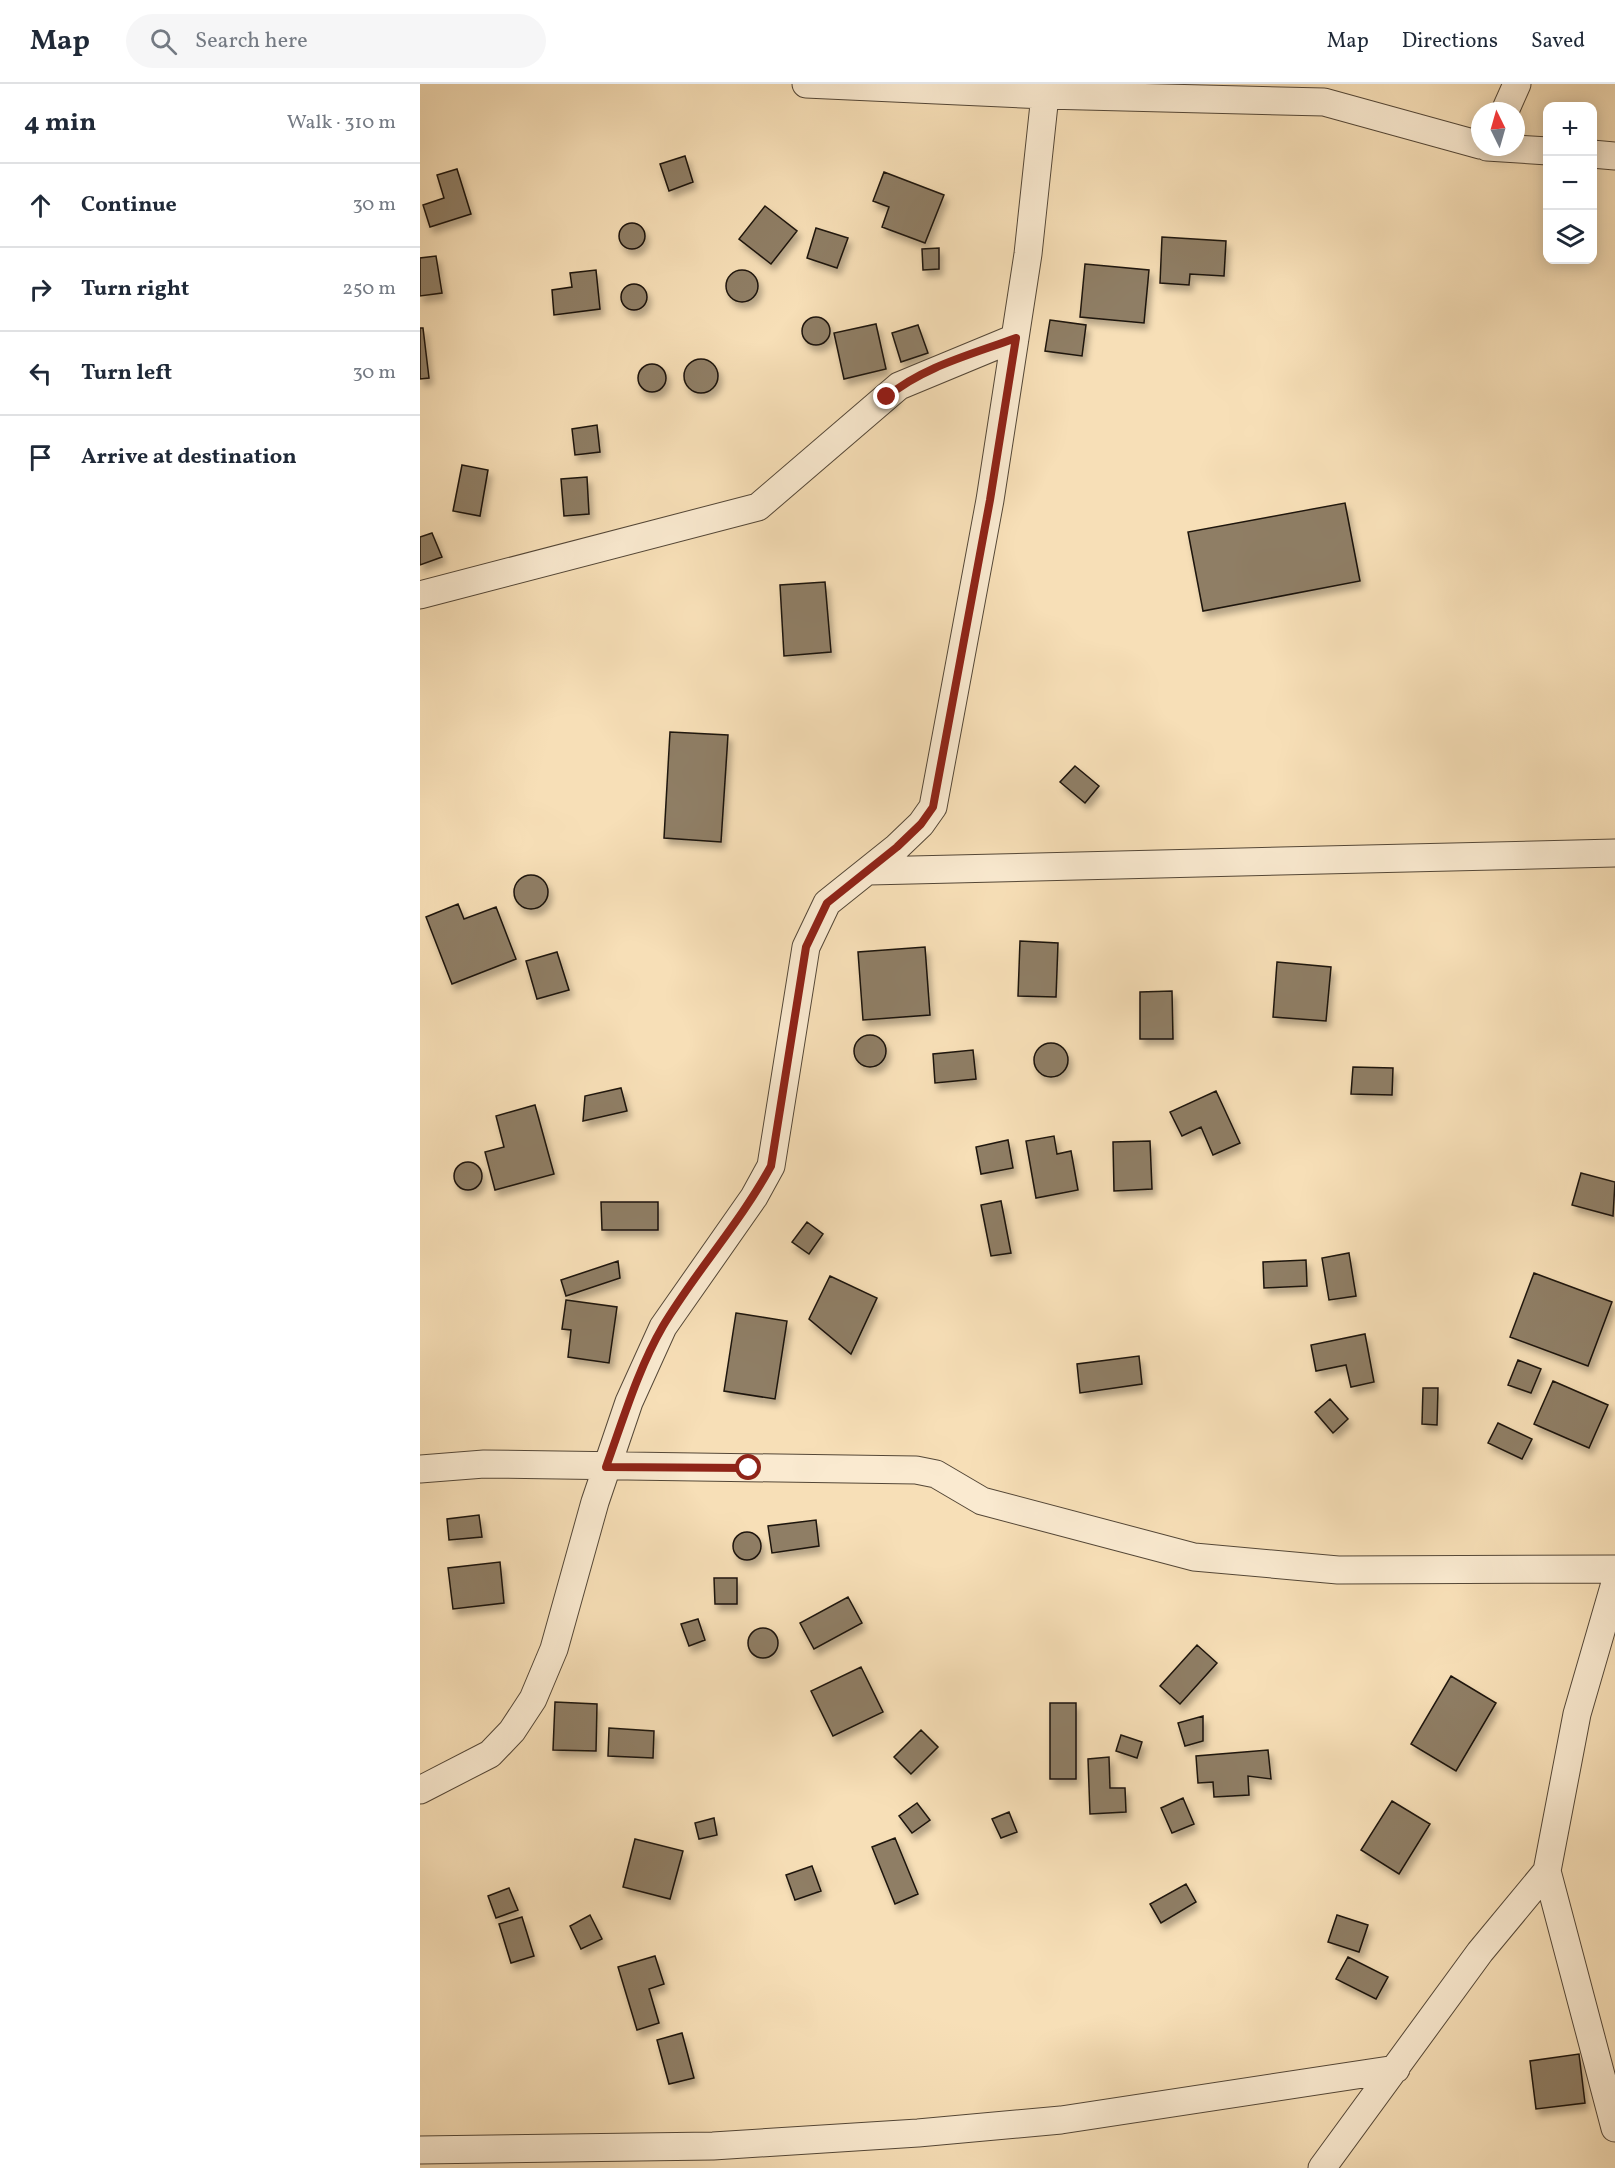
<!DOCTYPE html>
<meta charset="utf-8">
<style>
:root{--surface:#fff;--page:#f6f6f7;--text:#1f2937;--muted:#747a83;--line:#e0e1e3}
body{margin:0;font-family:Vollkorn,serif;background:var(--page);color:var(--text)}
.controls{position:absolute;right:18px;top:18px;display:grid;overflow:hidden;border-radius:12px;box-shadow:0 3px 15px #0003}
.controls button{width:54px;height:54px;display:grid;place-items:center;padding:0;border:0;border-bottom:2px solid var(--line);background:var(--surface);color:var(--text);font:30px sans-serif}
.compass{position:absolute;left:1051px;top:18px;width:54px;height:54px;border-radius:50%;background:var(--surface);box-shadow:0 3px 15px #0003;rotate:355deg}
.stop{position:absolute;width:18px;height:18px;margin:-14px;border:4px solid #8f2418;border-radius:50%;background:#fff}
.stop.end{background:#8f2418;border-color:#fff;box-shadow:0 2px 6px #0008}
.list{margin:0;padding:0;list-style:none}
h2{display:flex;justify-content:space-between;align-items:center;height:78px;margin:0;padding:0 24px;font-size:26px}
h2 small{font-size:20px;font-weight:400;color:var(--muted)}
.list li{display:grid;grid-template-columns:39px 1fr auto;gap:18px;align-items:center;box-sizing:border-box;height:84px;padding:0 24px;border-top:2px solid var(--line)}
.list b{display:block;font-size:22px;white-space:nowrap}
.list em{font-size:20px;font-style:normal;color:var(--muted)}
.icon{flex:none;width:33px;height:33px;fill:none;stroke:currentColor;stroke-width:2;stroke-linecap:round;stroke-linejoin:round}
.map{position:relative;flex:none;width:1195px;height:2084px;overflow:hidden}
header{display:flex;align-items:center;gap:36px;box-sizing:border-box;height:84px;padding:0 30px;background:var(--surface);border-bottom:2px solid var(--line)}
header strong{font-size:28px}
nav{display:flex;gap:33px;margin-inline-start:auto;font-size:21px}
.search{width:420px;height:54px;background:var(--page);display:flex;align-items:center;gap:15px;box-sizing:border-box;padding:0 21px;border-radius:33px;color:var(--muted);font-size:22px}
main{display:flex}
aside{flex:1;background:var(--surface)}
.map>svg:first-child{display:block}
.building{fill:#8f7e65;stroke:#1e140c;stroke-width:1.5;filter:url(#shadow)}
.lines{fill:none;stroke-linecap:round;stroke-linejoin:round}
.minor-casing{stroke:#544737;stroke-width:29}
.minor{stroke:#faead0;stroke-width:27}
.route{stroke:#8f2418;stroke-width:8}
</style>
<header>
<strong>Map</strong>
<div class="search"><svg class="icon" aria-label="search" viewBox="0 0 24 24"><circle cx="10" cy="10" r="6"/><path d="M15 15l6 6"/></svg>Search here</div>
<nav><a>Map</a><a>Directions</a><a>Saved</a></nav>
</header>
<main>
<aside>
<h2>4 min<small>Walk · 310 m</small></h2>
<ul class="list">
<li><svg class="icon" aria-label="ahead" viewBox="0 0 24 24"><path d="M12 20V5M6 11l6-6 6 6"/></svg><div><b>Continue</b></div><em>30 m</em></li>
<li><svg class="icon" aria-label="right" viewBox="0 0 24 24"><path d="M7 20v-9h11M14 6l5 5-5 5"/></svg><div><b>Turn right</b></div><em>250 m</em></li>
<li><svg class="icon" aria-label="left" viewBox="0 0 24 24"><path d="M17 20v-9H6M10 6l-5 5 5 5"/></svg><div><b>Turn left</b></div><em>30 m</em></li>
<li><svg class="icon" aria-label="arrive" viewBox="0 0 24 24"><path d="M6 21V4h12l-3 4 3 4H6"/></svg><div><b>Arrive at destination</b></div></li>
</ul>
</aside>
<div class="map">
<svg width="1195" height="2084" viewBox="0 0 1195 2084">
<defs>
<filter id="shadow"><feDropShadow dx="3.5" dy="6" stdDeviation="3" flood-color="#0004"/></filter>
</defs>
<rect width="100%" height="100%" fill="#f7dfb7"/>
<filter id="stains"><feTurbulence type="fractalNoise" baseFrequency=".00333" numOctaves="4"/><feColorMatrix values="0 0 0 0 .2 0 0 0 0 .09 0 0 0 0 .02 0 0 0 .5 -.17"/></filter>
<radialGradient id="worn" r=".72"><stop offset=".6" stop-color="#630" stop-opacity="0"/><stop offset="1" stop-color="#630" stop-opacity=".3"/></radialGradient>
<!-- building -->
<path class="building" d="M 265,72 L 273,98 L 249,107 L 240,80 Z
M 37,85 L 51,130 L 10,143 L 3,121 L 24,114 L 17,91 Z
M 464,88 L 524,111 L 505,159 L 462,143 L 469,123 L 453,117 Z
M 345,122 L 377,147 L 351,180 L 319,155 Z
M199 152a13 13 0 1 1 26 0a13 13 0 1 1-26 0Z
M 396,144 L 428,154 L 417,184 L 387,174 Z
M 742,153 L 806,157 L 804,192 L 770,190 L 769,201 L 740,199 Z
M 519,164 L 519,185 L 503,186 L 502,165 Z
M 16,172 L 22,209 L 0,212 L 0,174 Z
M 665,180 L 729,186 L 724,239 L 660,233 Z
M 176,186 L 180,225 L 134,231 L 132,206 L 152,203 L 150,189 Z
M306 202a16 16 0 1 1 32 0a16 16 0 1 1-32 0Z
M201 213a13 13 0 1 1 26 0a13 13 0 1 1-26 0Z
M382 247a14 14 0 1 1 28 0a14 14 0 1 1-28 0Z
M 630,236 L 666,241 L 662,272 L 625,267 Z
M 456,240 L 466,285 L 424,295 L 414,249 Z
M 498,241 L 508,269 L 481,278 L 472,249 Z
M 0,244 L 3,244 L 9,294 L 0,295 Z
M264 292a17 17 0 1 1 34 0a17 17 0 1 1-34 0Z
M218 294a14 14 0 1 1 28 0a14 14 0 1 1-28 0Z
M 177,341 L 180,368 L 155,371 L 152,345 Z
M 42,381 L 68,386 L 60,432 L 33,427 Z
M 167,393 L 169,430 L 144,432 L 141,395 Z
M 925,419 L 940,497 L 783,527 L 768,448 Z
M 12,449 L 22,473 L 0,481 L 0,453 Z
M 405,498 L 411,568 L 364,572 L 360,501 Z
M 250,648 L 308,651 L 301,758 L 244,754 Z
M 655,682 L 679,702 L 665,719 L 640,698 Z
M94 808a17 17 0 1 1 34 0a17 17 0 1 1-34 0Z
M 38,820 L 44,835 L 76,823 L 96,875 L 32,900 L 6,833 Z
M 600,857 L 638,859 L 636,913 L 598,912 Z
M 505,863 L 510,931 L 443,936 L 438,868 Z
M 137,868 L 149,906 L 117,915 L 106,877 Z
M 857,878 L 911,883 L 906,937 L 853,933 Z
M 752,907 L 753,955 L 720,955 L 720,908 Z
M434 967a16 16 0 1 1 32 0a16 16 0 1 1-32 0Z
M614 976a17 17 0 1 1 34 0a17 17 0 1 1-34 0Z
M 553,966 L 556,995 L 515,999 L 513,970 Z
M 933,983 L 973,984 L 972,1011 L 931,1010 Z
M 201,1004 L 207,1027 L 163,1037 L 165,1012 Z
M 796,1007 L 820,1059 L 793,1071 L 781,1043 L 762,1052 L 750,1028 Z
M 115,1021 L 134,1090 L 75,1106 L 65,1068 L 84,1063 L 76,1032 Z
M 634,1052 L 637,1070 L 651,1067 L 658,1106 L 616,1114 L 606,1057 Z
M 588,1056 L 593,1084 L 561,1090 L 556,1063 Z
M 730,1057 L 732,1105 L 694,1107 L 693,1058 Z
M34 1092a14 14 0 1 1 28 0a14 14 0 1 1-28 0Z
M 1161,1089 L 1195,1098 L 1193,1132 L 1152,1121 Z
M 581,1117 L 591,1169 L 571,1172 L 561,1121 Z
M 181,1118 L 238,1118 L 238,1146 L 182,1146 Z
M 387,1138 L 403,1150 L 389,1170 L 372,1158 Z
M 929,1169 L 936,1212 L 909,1216 L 902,1174 Z
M 886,1176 L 887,1202 L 844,1204 L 843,1178 Z
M 198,1177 L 200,1194 L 146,1212 L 141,1196 Z
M 1114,1189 L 1192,1218 L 1168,1282 L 1090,1253 Z
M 410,1192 L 457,1214 L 431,1270 L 389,1235 Z
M 146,1216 L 197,1223 L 189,1279 L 148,1273 L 151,1246 L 142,1245 Z
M 316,1229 L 367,1237 L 355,1315 L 304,1307 Z
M 945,1250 L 954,1298 L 931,1303 L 926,1281 L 896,1287 L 891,1261 Z
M 719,1272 L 722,1300 L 660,1309 L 657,1280 Z
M 1098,1276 L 1121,1285 L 1111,1309 L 1088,1301 Z
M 1133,1297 L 1188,1321 L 1169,1364 L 1114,1340 Z
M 1003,1304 L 1018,1304 L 1017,1341 L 1002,1340 Z
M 910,1315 L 928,1335 L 913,1349 L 895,1328 Z
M 1078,1339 L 1112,1355 L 1102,1375 L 1068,1359 Z
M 59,1431 L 62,1453 L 29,1456 L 27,1435 Z
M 396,1436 L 399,1462 L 352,1469 L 348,1442 Z
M313 1462a14 14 0 1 1 28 0a14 14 0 1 1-28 0Z
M 80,1478 L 84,1519 L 33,1525 L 28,1484 Z
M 294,1494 L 317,1494 L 317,1520 L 295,1520 Z
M 428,1513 L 442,1539 L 394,1565 L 380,1539 Z
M 278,1535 L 285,1556 L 269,1562 L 261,1540 Z
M328 1559a15 15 0 1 1 30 0a15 15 0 1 1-30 0Z
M 777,1561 L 797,1579 L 760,1620 L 740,1602 Z
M 441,1583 L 463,1628 L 413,1652 L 391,1607 Z
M 1031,1592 L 1076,1619 L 1036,1687 L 991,1660 Z
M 135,1618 L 177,1620 L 176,1667 L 133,1666 Z
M 630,1619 L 656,1619 L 656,1695 L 630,1695 Z
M 783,1632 L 783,1657 L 765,1662 L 758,1639 Z
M 189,1644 L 234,1647 L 233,1674 L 188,1672 Z
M 501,1646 L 518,1663 L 491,1690 L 474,1673 Z
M 701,1651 L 722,1658 L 717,1674 L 696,1667 Z
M 848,1666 L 851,1695 L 828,1692 L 829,1711 L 794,1713 L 793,1698 L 778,1699 L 776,1672 Z
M 689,1673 L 690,1704 L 705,1704 L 706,1728 L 670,1730 L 668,1675 Z
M 763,1714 L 774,1740 L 752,1749 L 741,1724 Z
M 972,1717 L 1010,1740 L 979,1790 L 941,1766 Z
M 497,1719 L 510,1736 L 492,1749 L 479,1732 Z
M 589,1728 L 597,1748 L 581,1754 L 572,1735 Z
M 294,1734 L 297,1751 L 279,1755 L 275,1739 Z
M 475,1754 L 498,1810 L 475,1820 L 452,1763 Z
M 215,1755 L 263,1767 L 250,1815 L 203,1803 Z
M 392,1782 L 401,1807 L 375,1816 L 366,1791 Z
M 766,1800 L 776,1818 L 741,1839 L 730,1820 Z
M 89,1804 L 98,1826 L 76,1834 L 68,1812 Z
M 170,1831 L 182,1855 L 161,1865 L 150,1842 Z
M 917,1831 L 948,1841 L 939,1868 L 908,1858 Z
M 102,1833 L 114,1872 L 91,1879 L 79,1840 Z
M 235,1872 L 244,1900 L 229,1905 L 239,1939 L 217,1946 L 198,1883 Z
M 928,1873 L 968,1893 L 956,1915 L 916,1895 Z
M 262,1949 L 274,1994 L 249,2000 L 237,1956 Z
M 1159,1970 L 1165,2019 L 1116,2025 L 1110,1977 Z"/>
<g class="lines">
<defs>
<path id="minor" d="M 386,0 L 625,11 L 904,18 L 1060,61
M 1085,27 L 1097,0
M 1067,63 L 1128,67
M 1172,70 L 1195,72
M 0,511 L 338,423 L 479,302 L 595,254
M 449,787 L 1195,769
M 0,1385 L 64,1380 L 496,1386 L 516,1390 L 562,1417 L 774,1473 L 918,1486 L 1195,1485
M 0,1706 L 70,1670 L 92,1647 L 113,1615 L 134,1565 L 175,1418 L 209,1318 L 243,1243 L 334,1113 L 351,1082 L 386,863 L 407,819 L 477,763 L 501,740 L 513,723 L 570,416 L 608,170 L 625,11
M 1127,1787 L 1195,2044
M 0,2066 L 293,2062 L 498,2049 L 641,2036 L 976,1985
M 902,2084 L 1060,1868 L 1127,1787 L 1157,1630 L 1195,1499"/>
</defs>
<!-- minor casing -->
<use href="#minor" class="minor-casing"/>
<!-- minor -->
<use href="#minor" class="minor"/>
</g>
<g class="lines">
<!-- route -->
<path class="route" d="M 329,1384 L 186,1383 C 203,1336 218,1285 243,1242 C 276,1187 320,1139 351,1082 L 386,863 L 407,819 L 477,763 L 501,740 L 513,723 L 570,416 L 596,254 C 553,270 502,283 467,313"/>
</g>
<rect width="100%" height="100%" filter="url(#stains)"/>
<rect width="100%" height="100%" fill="url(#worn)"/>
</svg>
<div class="controls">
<button>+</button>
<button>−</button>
<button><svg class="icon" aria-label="layers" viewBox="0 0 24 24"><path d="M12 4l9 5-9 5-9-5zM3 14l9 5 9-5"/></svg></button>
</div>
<svg class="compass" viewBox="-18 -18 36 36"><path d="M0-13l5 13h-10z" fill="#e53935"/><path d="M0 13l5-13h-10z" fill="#747a83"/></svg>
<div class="stop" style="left:329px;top:1384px"></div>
<div class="stop end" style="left:467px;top:313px"></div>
</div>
</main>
